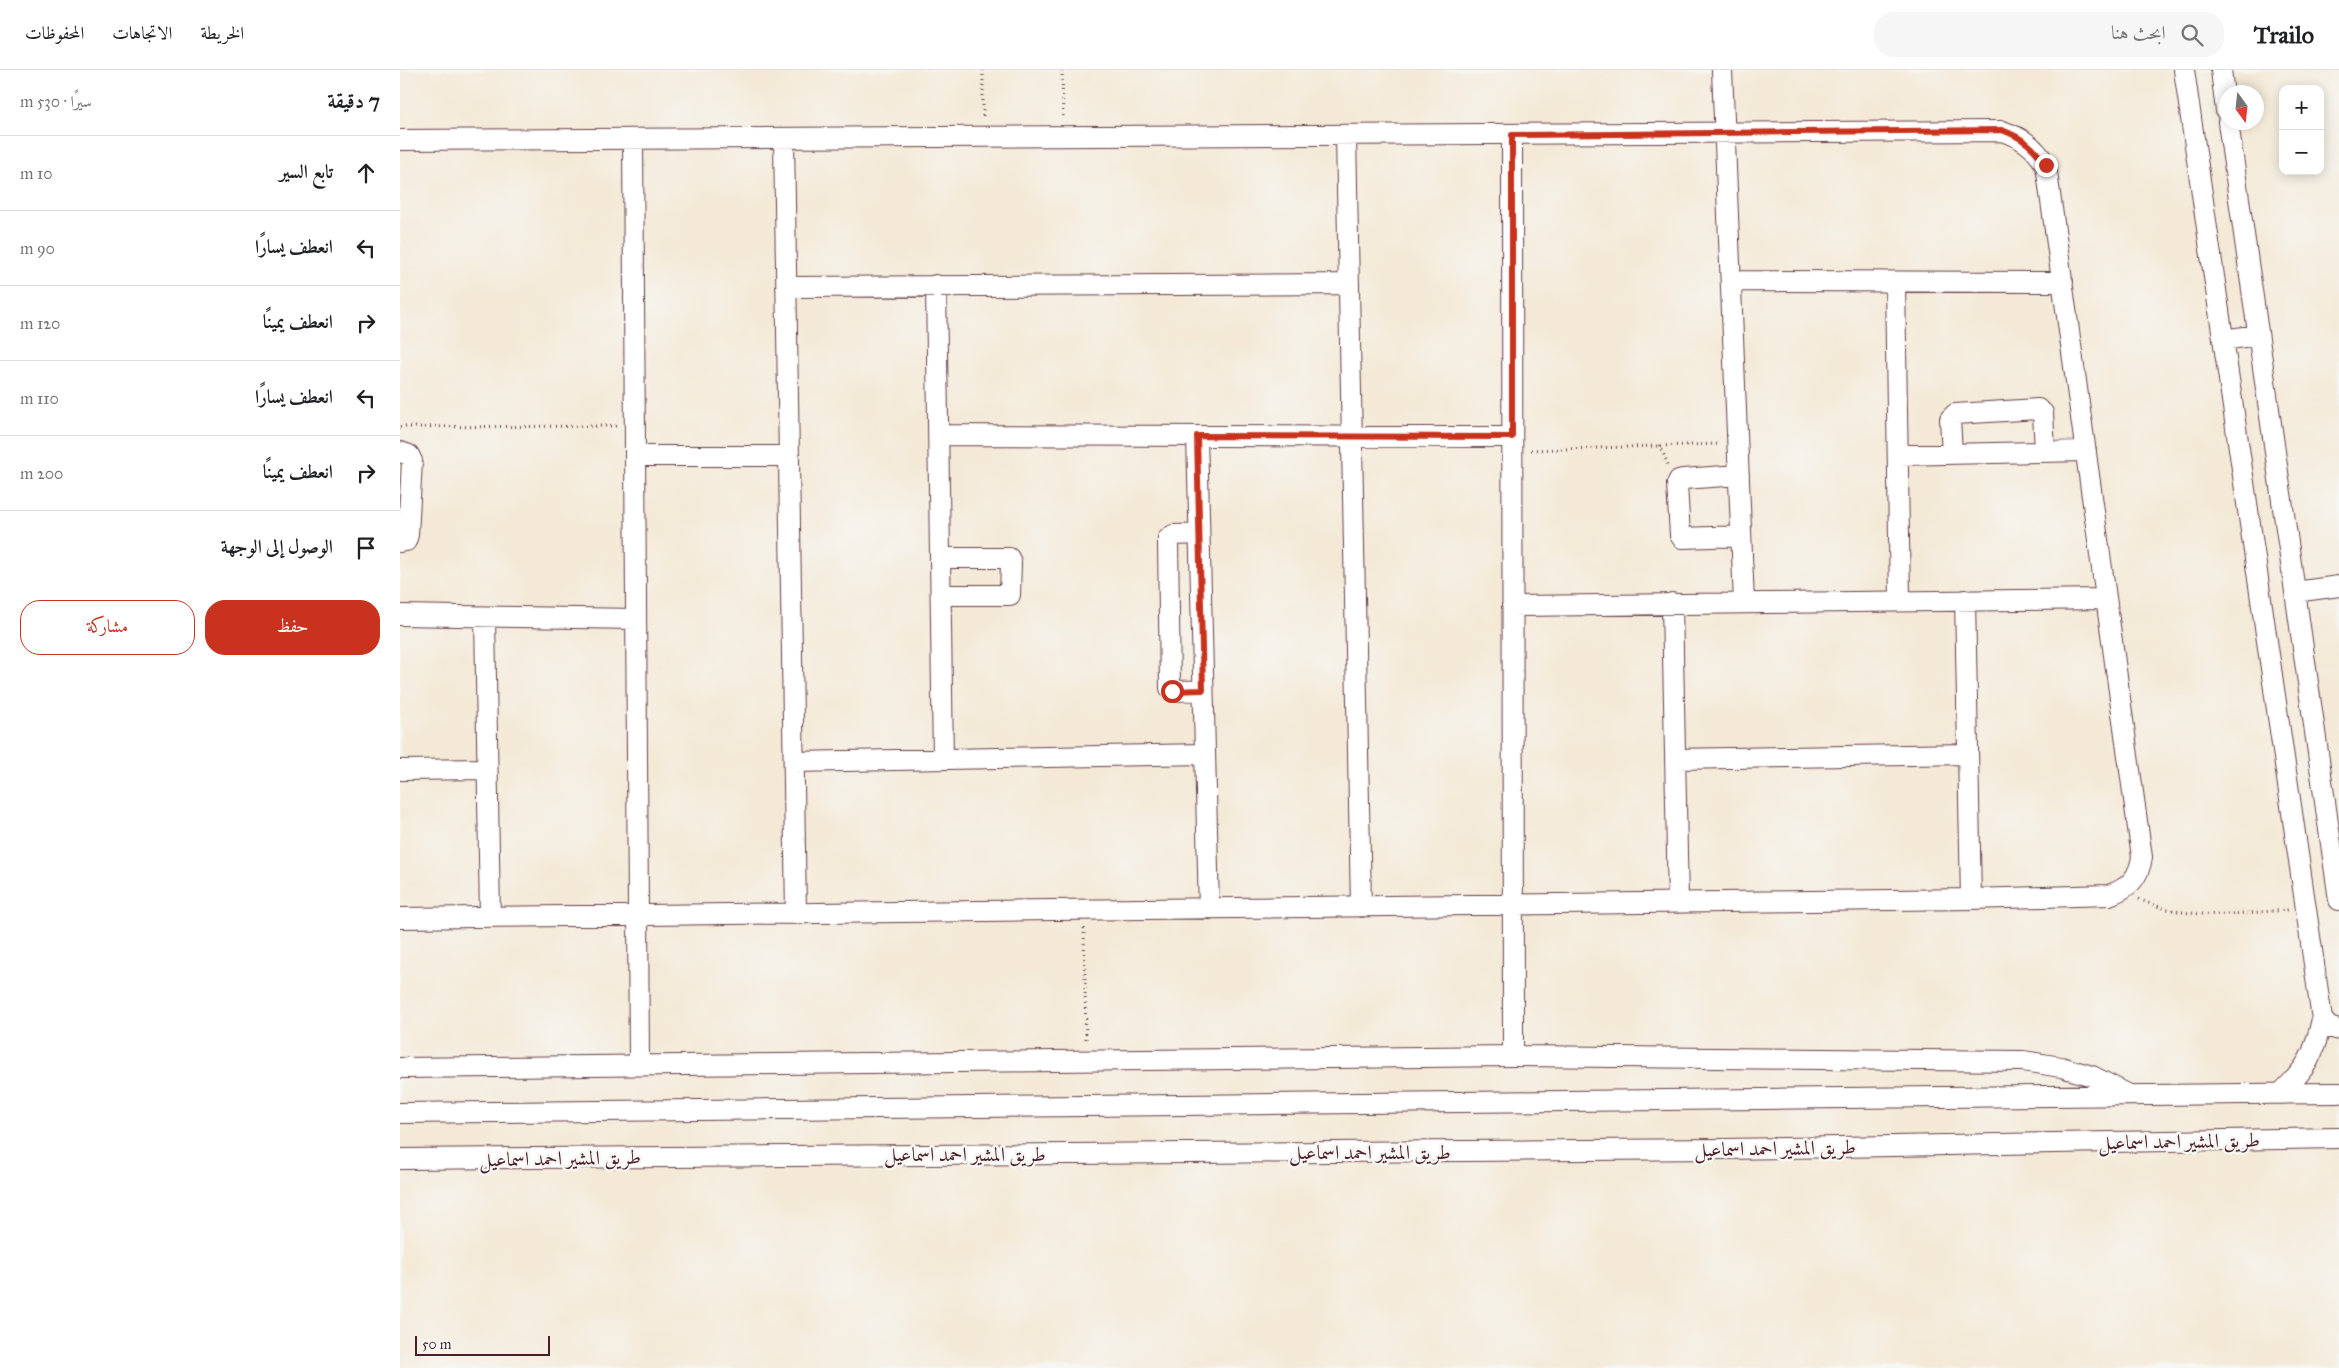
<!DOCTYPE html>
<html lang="ar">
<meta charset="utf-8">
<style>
:root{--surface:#fff;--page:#f6f6f6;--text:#202124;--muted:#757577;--line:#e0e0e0;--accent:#c8321e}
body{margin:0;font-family:"IM FELL Great Primer",Amiri,serif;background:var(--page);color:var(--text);direction:rtl}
.controls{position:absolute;right:15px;top:15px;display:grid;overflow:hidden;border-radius:10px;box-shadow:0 2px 12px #0003}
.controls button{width:45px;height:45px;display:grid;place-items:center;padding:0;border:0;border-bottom:1px solid var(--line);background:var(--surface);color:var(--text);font:25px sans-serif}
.compass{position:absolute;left:1819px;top:15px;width:45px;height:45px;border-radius:50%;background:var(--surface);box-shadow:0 2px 12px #0003;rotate:165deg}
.scale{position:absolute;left:15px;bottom:12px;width:135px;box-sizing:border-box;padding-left:5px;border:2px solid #4a1f2b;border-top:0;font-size:14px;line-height:18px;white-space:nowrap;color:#4a1f2b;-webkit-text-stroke:4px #f6f6f2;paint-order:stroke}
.stop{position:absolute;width:15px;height:15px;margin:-11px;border:4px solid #c8321e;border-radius:50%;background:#fff}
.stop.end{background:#c8321e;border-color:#fff;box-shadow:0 1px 5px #0008}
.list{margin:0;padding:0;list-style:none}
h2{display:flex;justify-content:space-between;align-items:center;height:65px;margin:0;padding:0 20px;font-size:21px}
h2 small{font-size:16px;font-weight:400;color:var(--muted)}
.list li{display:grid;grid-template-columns:32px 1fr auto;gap:15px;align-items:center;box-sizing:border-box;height:75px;padding:0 20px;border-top:1px solid var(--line)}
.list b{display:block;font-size:19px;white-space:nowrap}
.list em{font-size:16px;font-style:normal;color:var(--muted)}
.actions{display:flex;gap:10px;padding:15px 20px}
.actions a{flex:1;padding:11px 0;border:1px solid var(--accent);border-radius:20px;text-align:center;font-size:18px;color:var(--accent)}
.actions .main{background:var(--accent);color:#fff}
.icon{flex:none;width:28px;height:28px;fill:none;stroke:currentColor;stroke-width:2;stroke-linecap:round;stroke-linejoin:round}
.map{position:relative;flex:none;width:1939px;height:1298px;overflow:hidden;direction:ltr}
header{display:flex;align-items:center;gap:30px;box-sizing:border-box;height:70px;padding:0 25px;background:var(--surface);border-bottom:1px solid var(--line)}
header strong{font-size:24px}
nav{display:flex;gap:28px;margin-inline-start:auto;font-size:18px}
.search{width:350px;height:45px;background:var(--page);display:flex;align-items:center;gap:12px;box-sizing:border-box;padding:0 18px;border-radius:20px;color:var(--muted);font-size:19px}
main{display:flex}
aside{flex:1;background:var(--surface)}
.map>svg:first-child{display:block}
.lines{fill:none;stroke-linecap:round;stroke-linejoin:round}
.minor-casing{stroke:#643d45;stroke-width:22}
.path{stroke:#643d45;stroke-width:3;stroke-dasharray:1 4;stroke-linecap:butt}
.minor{stroke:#fff;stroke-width:20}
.route{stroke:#c8321e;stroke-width:6}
.labels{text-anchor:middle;stroke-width:5;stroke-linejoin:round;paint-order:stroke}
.street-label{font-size:20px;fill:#4a1f2b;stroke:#f6f6f2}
</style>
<header>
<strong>Trailo</strong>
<div class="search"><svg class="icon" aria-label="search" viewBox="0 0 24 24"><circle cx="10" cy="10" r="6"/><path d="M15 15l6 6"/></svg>ابحث هنا</div>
<nav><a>الخريطة</a><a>الاتجاهات</a><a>المحفوظات</a></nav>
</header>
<main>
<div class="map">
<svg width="1939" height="1298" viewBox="0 0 1939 1298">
<rect width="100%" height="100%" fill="#f6f6f2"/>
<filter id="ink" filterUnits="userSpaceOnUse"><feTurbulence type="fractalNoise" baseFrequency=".02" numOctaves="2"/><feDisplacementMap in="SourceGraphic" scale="10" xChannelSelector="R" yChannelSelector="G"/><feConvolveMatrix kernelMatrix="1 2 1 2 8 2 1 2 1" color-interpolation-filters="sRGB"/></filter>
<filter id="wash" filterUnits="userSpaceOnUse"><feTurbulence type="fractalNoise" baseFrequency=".0096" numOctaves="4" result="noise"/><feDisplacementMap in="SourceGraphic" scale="20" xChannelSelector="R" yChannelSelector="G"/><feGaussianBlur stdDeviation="1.12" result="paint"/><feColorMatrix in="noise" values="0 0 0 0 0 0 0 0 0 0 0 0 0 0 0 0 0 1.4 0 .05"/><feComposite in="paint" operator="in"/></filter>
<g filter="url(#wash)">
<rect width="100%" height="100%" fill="#f4e9d7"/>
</g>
<g filter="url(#ink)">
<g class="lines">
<defs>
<path id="minor" d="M 1322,0 L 1344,533
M 1784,0 L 1922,949 C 1914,986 1907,998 1880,1024
M 1821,0 L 1826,41
M 1828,52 L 1939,830
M 946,65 L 961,837
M 1112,65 L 1113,986
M 384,68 L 396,844
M 233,69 L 239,995
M 0,70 L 1602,61 C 1623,68 1634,76 1646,95 L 1742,787 C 1739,808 1729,818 1709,825 L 1571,829 L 0,848
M 1331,211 L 1663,212
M 1495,212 L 1500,531
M 536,215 L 543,689
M 386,217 L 949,214
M 1823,270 L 1858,265
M 539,365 L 1112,367
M 797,366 L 809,839
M 0,382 L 9,385 L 12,391 L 8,465 L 6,471 L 0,472
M 1552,384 L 1550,349 L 1555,344 L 1638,339 L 1643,343 L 1645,382
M 1498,385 L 1686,381
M 235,386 L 389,386
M 1339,405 L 1283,409 L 1279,410 L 1277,414 L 1280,465 L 1282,468 L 1341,466
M 799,464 L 773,465 L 768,469 L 770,618 L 772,621 L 803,620
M 540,488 L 609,488 L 611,492 L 610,525 L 541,525
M 1895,522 L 1939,516
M 1565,530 L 1571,829
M 1272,533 L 1278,833
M 1112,536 L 1706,529
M 0,545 L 236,549
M 85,547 L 90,847
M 1275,689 L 1568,684
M 394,692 L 805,684
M 0,700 L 87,699
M 1922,949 L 1929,957 L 1939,960
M 0,998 L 1113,986 L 1623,991 L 1661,997 L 1692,1006 L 1729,1025
M 0,1043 L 1939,1023
M 0,1089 L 1325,1079 L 1939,1068"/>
</defs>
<!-- minor casing -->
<use href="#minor" class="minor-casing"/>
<!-- path -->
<path class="path" d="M 583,0 L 583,49
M 662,0 L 663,49
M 0,357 L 217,356
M 1260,375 L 1268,395
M 1131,380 L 1320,374
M 1739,829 C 1788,852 1836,843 1888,840
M 684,858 L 686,972"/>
<!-- minor -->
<use href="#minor" class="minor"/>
</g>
</g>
<g class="lines" filter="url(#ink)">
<!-- route -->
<path class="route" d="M 772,621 L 803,620 L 797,366 L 1112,367 L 1112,65 L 1602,60 C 1623,68 1633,76 1646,95"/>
</g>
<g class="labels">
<!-- street labels -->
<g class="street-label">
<text transform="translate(1779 1071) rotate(-1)" y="7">طريق المشير احمد اسماعيل</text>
<text transform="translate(1375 1078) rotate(-1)" y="7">طريق المشير احمد اسماعيل</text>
<text x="970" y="1089">طريق المشير احمد اسماعيل</text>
<text x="565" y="1091">طريق المشير احمد اسماعيل</text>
<text transform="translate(160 1088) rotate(-1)" y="7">طريق المشير احمد اسماعيل</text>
</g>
</g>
</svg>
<div class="controls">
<button>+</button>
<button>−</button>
</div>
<svg class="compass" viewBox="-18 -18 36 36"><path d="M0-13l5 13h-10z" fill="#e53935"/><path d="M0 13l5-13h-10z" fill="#757577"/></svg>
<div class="scale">50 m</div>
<div class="stop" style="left:772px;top:621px"></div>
<div class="stop end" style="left:1646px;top:95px"></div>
</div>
<aside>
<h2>7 دقيقة<small>سيرًا · 530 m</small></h2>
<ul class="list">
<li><svg class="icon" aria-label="ahead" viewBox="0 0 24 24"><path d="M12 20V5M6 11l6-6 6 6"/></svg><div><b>تابع السير</b></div><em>10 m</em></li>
<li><svg class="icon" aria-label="left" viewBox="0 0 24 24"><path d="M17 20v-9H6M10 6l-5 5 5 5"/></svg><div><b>انعطف يسارًا</b></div><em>90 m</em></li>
<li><svg class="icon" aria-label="right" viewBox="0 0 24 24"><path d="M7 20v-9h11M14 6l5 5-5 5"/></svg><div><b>انعطف يمينًا</b></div><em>120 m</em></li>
<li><svg class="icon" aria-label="left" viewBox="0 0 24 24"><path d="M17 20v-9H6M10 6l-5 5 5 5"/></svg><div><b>انعطف يسارًا</b></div><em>110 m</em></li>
<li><svg class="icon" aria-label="right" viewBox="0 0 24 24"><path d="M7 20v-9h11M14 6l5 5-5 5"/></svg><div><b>انعطف يمينًا</b></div><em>200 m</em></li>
<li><svg class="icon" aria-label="arrive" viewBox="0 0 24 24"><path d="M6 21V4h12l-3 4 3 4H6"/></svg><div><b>الوصول إلى الوجهة</b></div></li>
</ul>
<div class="actions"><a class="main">حفظ</a><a>مشاركة</a></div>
</aside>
</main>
